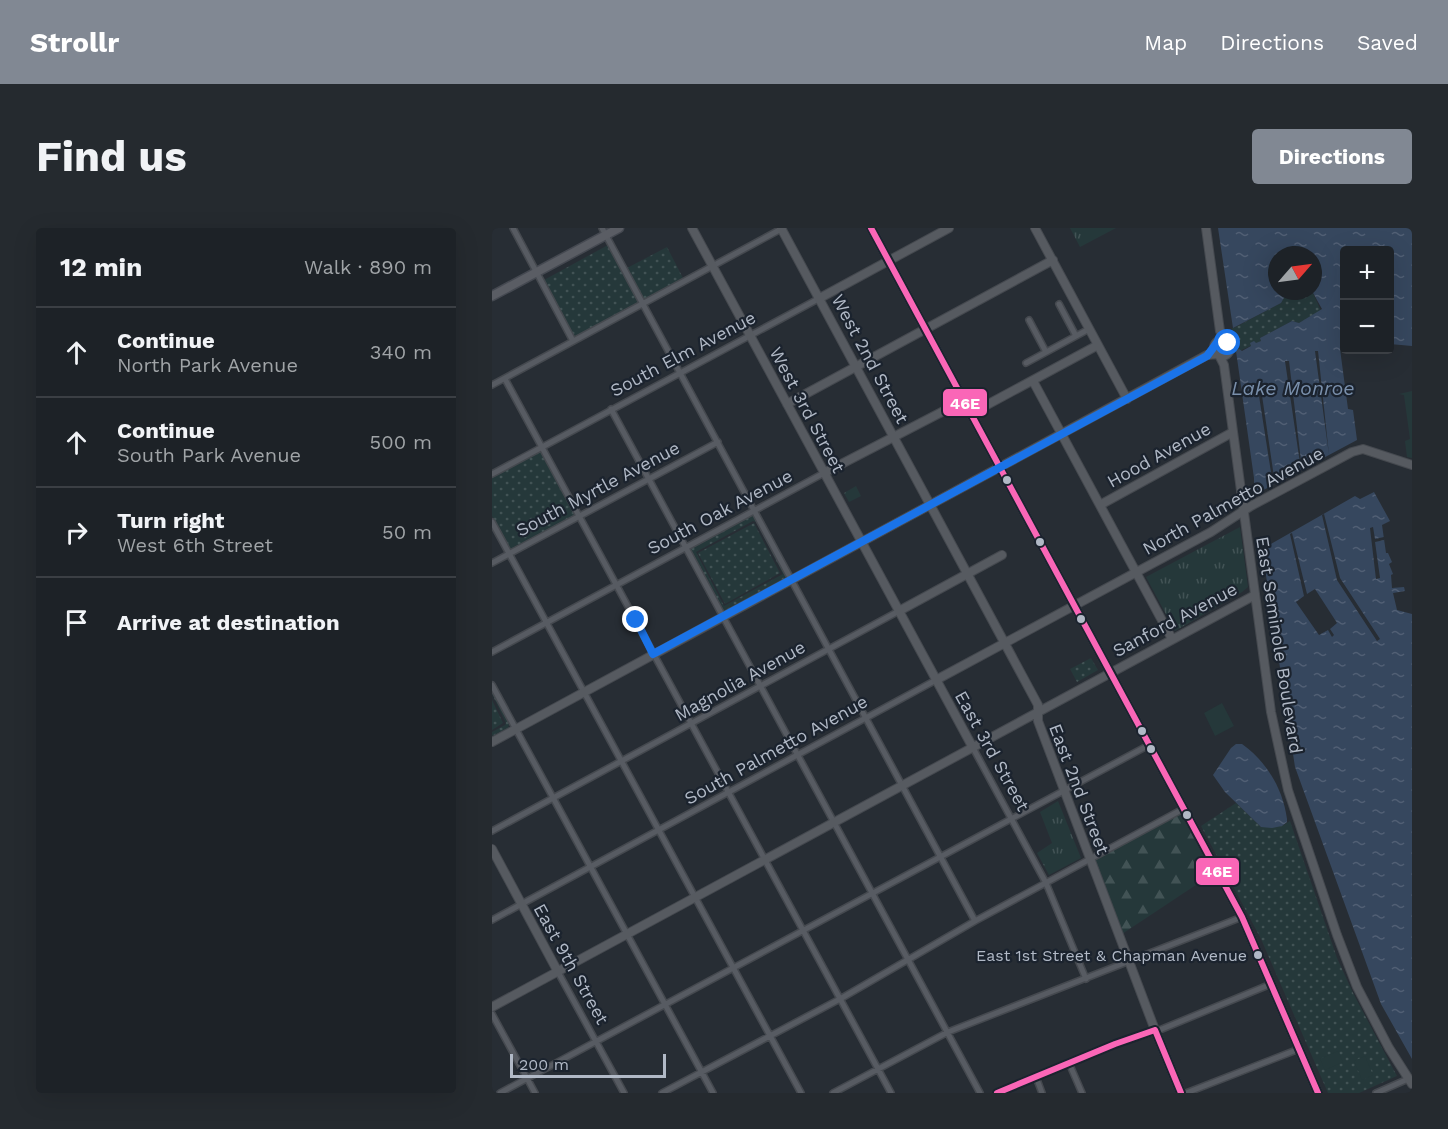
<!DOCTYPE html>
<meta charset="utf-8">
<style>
:root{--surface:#1d2227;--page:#252a2f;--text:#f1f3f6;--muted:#a0a4a7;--line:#3b3f44;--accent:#818893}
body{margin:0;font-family:"Work Sans",sans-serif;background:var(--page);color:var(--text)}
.controls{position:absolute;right:18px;top:18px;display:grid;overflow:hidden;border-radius:6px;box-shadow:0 6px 24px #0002}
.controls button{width:54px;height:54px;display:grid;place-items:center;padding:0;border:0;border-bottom:2px solid var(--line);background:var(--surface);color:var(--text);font:30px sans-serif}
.compass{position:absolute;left:776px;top:18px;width:54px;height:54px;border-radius:50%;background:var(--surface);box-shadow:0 6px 24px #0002;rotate:62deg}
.scale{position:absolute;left:18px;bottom:15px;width:156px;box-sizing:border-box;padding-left:6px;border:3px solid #b1b9c6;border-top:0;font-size:16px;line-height:21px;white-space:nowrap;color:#b1b9c6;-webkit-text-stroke:4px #1b232e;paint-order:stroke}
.stop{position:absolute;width:18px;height:18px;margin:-14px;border:4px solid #1a73e8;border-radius:50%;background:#fff}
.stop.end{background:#1a73e8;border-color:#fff;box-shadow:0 2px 6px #0008}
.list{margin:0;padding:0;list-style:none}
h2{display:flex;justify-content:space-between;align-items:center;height:78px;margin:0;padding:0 24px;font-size:26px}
h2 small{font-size:20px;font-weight:400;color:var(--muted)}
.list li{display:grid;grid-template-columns:39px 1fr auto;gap:18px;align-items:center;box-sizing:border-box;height:90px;padding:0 24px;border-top:2px solid var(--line)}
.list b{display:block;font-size:22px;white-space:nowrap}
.list p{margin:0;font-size:20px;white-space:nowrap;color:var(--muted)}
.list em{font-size:20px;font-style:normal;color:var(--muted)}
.icon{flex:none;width:33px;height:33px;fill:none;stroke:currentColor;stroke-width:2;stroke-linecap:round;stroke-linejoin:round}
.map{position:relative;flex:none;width:920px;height:865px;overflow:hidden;border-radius:6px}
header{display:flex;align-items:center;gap:36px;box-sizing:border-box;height:84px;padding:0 30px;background:var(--accent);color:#fff}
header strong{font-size:28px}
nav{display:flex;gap:33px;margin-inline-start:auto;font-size:21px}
.intro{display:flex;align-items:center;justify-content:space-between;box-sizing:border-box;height:144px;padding:0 36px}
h1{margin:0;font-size:42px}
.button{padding:15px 27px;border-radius:6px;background:var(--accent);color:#fff;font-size:21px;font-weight:700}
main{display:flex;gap:36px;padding:0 36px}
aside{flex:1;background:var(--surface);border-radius:6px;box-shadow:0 6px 24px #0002}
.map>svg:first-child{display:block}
.grass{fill:url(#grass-tufts)}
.forest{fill:url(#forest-firs)}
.park{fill:url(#park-dots);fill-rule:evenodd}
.pitch{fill:#25383a}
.water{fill:url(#water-ripples)}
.pier{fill:#272d34}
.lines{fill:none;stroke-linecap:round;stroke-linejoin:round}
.street-casing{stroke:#45494f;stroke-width:8}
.secondary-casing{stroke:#45494f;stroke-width:10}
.primary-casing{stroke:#454951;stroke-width:11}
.street{stroke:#575b62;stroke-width:5}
.secondary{stroke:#565a60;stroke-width:8}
.primary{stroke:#5a5d64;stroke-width:8}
.bus-1-casing{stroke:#1b232e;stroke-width:10}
.bus-1{stroke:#fa66b7;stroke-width:6}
.route{stroke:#1a73e8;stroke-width:8}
.bus-dot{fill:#b1b9c6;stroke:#1b232e;stroke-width:2}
.labels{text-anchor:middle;stroke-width:4.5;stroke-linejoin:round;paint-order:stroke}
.bus-label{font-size:16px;fill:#b1b9c6;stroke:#1b232e;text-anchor:end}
.street-label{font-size:18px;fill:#b1b9c6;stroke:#1b232e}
.water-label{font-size:20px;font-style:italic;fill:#7a90ac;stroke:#1b232e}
.line-badge{stroke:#1b232e;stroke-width:2}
.badge-label{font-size:16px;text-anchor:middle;font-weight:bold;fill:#fff}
</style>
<header>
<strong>Strollr</strong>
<nav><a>Map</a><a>Directions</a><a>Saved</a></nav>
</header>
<div class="intro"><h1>Find us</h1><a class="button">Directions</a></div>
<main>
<aside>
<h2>12 min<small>Walk · 890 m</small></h2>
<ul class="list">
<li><svg class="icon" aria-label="ahead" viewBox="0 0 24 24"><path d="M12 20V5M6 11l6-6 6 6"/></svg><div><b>Continue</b><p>North Park Avenue</p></div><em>340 m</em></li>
<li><svg class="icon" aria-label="ahead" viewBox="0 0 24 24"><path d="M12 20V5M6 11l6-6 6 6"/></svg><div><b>Continue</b><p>South Park Avenue</p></div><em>500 m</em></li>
<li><svg class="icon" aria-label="right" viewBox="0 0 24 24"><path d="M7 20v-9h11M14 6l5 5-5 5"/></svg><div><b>Turn right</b><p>West 6th Street</p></div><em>50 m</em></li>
<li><svg class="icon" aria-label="arrive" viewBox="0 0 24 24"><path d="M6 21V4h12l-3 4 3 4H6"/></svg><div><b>Arrive at destination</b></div></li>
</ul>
</aside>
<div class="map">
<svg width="920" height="865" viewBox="0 0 920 865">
<defs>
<pattern id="grass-tufts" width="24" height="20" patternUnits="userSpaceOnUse" patternTransform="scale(1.5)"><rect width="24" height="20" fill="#25383a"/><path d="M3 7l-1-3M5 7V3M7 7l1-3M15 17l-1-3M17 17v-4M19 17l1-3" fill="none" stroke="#425355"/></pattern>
<pattern id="forest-firs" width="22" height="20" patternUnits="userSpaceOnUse" patternTransform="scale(1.5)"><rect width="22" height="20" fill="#25383a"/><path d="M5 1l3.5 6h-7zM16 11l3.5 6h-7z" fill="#425355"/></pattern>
<pattern id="park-dots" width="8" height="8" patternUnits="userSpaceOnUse" patternTransform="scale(1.5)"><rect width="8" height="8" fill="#25383a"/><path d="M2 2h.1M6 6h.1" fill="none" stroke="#425355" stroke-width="1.8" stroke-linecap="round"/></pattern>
<pattern id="water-ripples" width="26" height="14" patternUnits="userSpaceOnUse" patternTransform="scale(1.5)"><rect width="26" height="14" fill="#36475e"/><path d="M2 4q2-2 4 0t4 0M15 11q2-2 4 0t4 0" fill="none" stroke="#515f74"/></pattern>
</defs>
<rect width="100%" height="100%" fill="#272d34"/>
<!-- grass -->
<path class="grass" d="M 578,0 L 624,0 L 588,19 Z
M 920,163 L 920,230 L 915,229 L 913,213 L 918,211 L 912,167 L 907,166 Z
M 364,258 L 369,268 L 357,274 L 352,265 Z
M 748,299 L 756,359 L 750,364 L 683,403 L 654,349 Z
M 566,573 L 589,630 L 557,647 L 545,625 L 560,615 L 548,584 Z"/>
<!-- forest -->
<path class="forest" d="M 690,585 L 722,645 L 630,706 L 601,633 Z"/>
<!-- park -->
<path class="park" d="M 116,17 L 147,74 L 83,110 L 52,52 Z
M 175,19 L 191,50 L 152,71 L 135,40 Z
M 800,63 L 820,63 L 829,83 L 807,95 L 800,93 L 768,110 L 769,113 L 743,125 L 740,100 L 742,100 L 789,75 L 792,68 Z
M 48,223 L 83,288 L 18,323 L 0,288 L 0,248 Z
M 262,286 L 296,351 L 232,385 L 198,320 ZM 261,293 L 264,294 L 291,346 L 232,378 L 204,324 Z
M 262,295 L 288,345 L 233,376 L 206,325 Z
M 599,430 L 606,442 L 585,454 L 578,441 Z
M 0,463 L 18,494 L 16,500 L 0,508 L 0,504 L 13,497 L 14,495 L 0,466 Z
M 0,472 L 11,495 L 0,502 Z
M 744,575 L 769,599 L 790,598 L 798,593 L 845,730 L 861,765 L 905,848 L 867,865 L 836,865 L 769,711 L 709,598 Z"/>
<!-- pitch -->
<path class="pitch" d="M 730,475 L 742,498 L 723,508 L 712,485 Z
M 846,823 L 851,834 L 833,842 L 828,831 Z
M 873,828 L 881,847 L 870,852 L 862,833 Z"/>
<!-- water -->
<path class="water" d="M 726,0 L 920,0 L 920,118 L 898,116 L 898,22 L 852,22 L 852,116 L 848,121 L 856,181 L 861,182 L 865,212 L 762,267 L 762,250 L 744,123 L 747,121 L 750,123 L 759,118 L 758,115 L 762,113 L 764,115 L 769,113 L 768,110 L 800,93 L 807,95 L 830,81 L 820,63 L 821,27 L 785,27 L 785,63 L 800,63 L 793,68 L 789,75 L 741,100 Z
M 882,264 L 898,293 L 890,297 L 894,325 L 896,325 L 900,334 L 897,336 L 901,346 L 899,347 L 900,360 L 912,359 L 913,363 L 901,365 L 905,382 L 920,386 L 920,831 L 889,776 L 803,539 L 770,321 L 863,268 L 868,271 Z
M 744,516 L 750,516 C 775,534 791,561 795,591 L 795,594 L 790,598 L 780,600 L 769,599 L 733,564 L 721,547 L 739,520 Z"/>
<!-- pier -->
<path class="pier" d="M 823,123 L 826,123 L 837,227 Z
M 793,133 L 797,133 L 810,241 L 809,242 Z
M 768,154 L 783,256 L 781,257 L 765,155 Z
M 832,286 L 848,350 L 888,411 L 885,413 L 845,352 L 830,287 Z
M 881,299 L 883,311 L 892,309 L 892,312 L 883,314 L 888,350 L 884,351 L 878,300 Z
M 800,305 L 815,366 L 823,361 L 845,395 L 838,401 L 842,407 L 840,409 L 836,402 L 827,407 L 804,374 L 812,368 L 798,306 Z"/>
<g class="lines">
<defs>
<path id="street" d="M 21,0 L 81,113
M 110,0 L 483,693
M 567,76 L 584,108
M 537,92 L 554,124
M 534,135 L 597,101
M 13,151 L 399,865
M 0,157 L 291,0
M 119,181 L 488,865
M 0,246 L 328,70
M 0,294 L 309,865
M 0,335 L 226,214
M 0,424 L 332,245
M 0,457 L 221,865
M 480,518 L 554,655 L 594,751
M 0,603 L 407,383
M 0,692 L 444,452
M 66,744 L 132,865
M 0,786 L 43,865
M 577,835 L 590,865
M 544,849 L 550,865
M 8,865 L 657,517
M 170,865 L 348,771 L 483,693 L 691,581
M 341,865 L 456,804 L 750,689
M 505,865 L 623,816 L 670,801 L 779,756
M 694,865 L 807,821
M 884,865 L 916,851"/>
<path id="secondary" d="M 200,0 L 480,518
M 289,0 L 546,477 L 546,493 L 663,802 L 689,865
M 379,0 L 750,689 L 826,865
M 543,0 L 635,171
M 714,0 L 728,103 L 734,113
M 328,70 L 457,0
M722 120a8 8 0 1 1 16 0a8 8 0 1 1-16 0Z
M 727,127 L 732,137 L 779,484 L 796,562 L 845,707 L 865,759 L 897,820 L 920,856
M 541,153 L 680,411
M 295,176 L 561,32
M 478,186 L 606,117
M 332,245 L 471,173
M 608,277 L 741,204
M 407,383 L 510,327
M 444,452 L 719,304 L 759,278 L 860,224 L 871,221 L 920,237
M 0,514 L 715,127 L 726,126
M 0,621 L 66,744
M 0,779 L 763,367"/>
<path id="primary" d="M 0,68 L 127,0"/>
</defs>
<!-- street casing -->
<use href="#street" class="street-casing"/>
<!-- secondary casing -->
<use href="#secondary" class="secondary-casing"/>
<!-- primary casing -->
<use href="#primary" class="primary-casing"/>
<!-- street -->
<use href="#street" class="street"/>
<!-- secondary -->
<use href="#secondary" class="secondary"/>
<!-- primary -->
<use href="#primary" class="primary"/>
<defs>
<path id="bus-1" d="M 379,0 L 750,689 L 826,865
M 663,802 L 689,865
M 505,865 L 623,816 L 663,802"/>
</defs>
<!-- bus-1 casing -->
<use href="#bus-1" class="bus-1-casing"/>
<!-- bus-1 -->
<use href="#bus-1" class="bus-1"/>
</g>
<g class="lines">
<!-- route -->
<path class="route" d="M 144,392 L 161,426 L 715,128 L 727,112 L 732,112 L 736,115"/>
</g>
<!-- markers -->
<g class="bus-dot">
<circle cx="515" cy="252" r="5"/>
<circle cx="548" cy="314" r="5"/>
<circle cx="589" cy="391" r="5"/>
<circle cx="650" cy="503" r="5"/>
<circle cx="659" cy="521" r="5"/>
<circle cx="695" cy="587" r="5"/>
<circle cx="766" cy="727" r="5"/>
</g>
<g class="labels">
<!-- bus labels -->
<g class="bus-label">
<text x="755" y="733">East 1st Street &amp; Chapman Avenue</text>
</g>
<!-- street labels -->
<g class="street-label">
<text transform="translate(191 126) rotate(-28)" y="6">South Elm Avenue</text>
<text transform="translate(378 131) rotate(62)" y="6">West 2nd Street</text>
<text transform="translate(315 182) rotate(62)" y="6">West 3rd Street</text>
<text transform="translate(667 227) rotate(-29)" y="6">Hood Avenue</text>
<text transform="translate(106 261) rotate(-28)" y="6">South Myrtle Avenue</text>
<text transform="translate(741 273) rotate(-29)" y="6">North Palmetto Avenue</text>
<text transform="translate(228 284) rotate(-28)" y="6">South Oak Avenue</text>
<text transform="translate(683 392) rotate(-28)" y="6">Sanford Avenue</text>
<text transform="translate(787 417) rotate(81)" y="6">East Seminole Boulevard</text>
<text transform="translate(248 453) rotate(-29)" y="6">Magnolia Avenue</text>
<text transform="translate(284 522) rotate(-29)" y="6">South Palmetto Avenue</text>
<text transform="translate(500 523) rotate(61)" y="6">East 3rd Street</text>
<text transform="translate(587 561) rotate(69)" y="6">East 2nd Street</text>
<text transform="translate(79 736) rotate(61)" y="6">East 9th Street</text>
</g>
<!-- water labels -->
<g class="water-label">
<text x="801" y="167">Lake Monroe</text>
</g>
</g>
<g class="line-badge">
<rect x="450" y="160" width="46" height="29" rx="6" fill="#fa66b7"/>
<rect x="703" y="629" width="45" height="29" rx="6" fill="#fa66b7"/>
</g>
<g class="badge-label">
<text x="473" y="181">46E</text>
<text x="725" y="649">46E</text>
</g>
</svg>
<div class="controls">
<button>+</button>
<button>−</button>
</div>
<svg class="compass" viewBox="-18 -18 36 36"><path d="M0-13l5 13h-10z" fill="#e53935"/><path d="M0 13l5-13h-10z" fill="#a0a4a7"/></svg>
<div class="scale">200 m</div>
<div class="stop" style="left:736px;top:115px"></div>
<div class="stop end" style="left:144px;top:392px"></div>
</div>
</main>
